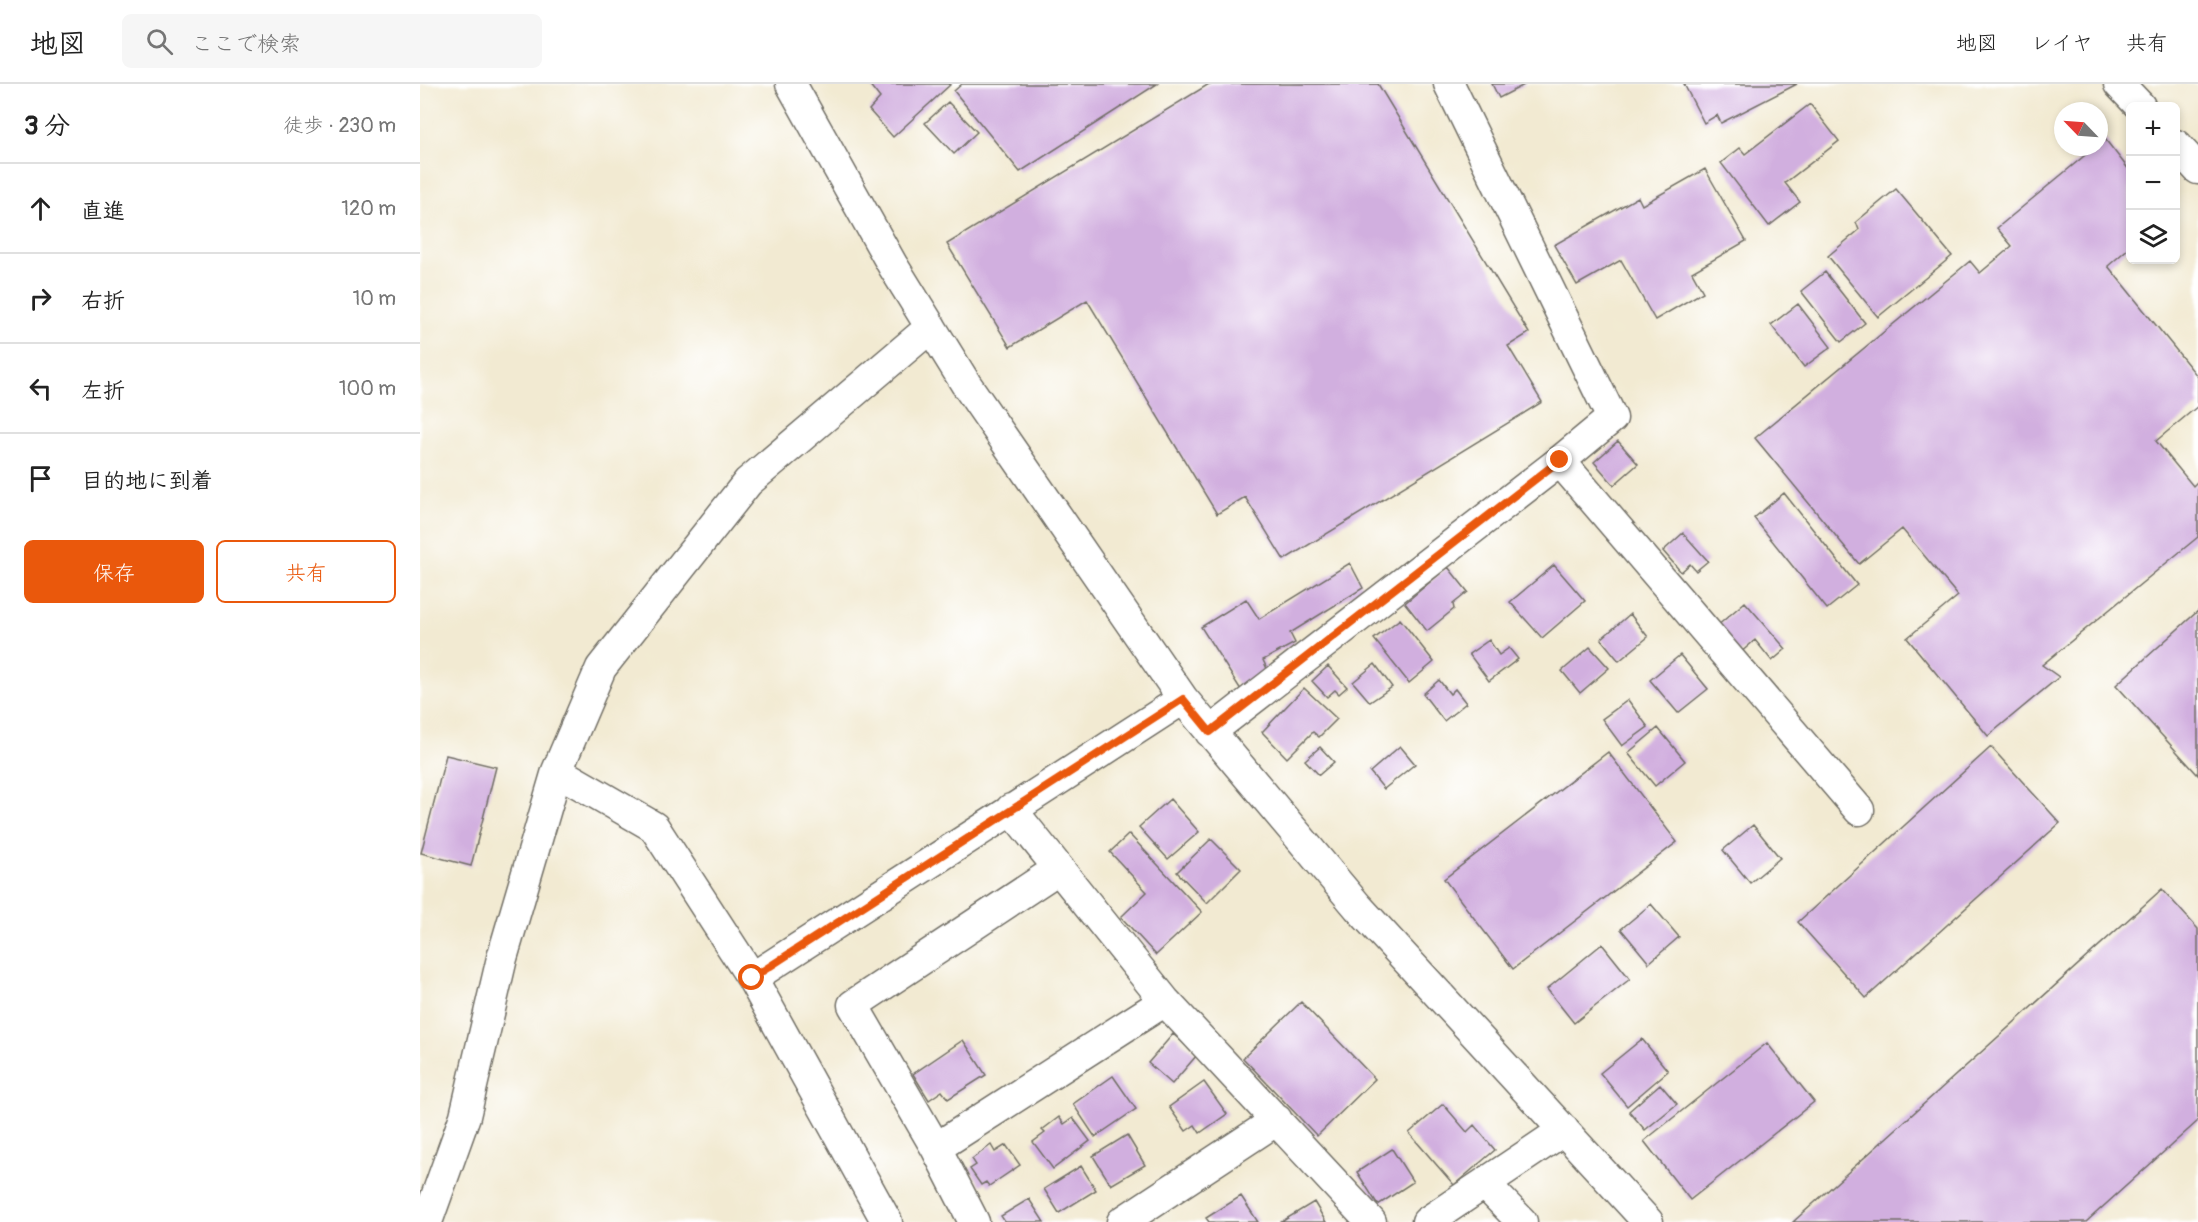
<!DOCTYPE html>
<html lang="ja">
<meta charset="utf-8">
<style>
:root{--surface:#fff;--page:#f6f6f6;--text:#222;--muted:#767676;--line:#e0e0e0;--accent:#ea580c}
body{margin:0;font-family:Pangolin,"Klee One",sans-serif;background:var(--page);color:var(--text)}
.controls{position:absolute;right:18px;top:18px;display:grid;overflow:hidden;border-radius:9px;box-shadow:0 3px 9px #0003}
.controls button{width:54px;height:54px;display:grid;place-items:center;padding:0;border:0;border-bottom:2px solid var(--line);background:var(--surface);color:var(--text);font:30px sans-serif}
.compass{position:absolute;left:1634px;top:18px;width:54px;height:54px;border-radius:50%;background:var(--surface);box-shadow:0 3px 9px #0003;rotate:295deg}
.stop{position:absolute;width:18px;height:18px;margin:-14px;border:4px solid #ea580c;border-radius:50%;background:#fff}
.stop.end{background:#ea580c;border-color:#fff;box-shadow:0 2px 6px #0008}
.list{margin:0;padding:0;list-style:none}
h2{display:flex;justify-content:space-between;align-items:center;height:78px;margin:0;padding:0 24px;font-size:26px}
h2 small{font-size:20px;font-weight:400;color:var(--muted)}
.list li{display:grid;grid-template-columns:39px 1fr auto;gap:18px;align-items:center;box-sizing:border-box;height:90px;padding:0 24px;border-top:2px solid var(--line)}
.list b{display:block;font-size:22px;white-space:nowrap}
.list em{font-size:20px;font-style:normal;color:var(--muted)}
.actions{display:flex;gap:12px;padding:18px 24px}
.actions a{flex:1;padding:14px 0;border:2px solid var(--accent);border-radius:9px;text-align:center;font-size:21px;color:var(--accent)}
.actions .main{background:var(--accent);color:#fff}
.icon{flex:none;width:33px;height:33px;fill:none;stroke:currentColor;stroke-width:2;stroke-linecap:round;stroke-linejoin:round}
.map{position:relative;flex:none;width:1778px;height:1138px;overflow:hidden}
header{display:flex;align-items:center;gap:36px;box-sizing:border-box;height:84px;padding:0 30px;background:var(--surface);border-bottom:2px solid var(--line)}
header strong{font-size:28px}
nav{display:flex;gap:33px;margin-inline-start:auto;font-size:21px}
.search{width:420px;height:54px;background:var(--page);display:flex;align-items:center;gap:15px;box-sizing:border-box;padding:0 21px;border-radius:9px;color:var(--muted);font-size:22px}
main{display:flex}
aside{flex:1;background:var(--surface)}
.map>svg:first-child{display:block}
.building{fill:#d1afdf}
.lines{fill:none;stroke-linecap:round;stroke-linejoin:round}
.minor-casing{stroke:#716e65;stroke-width:33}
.minor{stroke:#fff;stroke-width:30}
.route{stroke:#ea580c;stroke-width:8}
</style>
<header>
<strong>地図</strong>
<div class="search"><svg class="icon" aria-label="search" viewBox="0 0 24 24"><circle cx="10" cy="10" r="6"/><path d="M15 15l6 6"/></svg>ここで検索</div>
<nav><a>地図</a><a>レイヤ</a><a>共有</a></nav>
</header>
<main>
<aside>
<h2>3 分<small>徒歩 · 230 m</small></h2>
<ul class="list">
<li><svg class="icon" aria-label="ahead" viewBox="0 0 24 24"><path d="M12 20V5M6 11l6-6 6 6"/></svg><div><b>直進</b></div><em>120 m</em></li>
<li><svg class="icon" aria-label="right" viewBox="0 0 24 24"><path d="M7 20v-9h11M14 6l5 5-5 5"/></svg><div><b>右折</b></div><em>10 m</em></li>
<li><svg class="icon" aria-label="left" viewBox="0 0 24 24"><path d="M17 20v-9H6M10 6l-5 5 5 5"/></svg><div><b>左折</b></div><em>100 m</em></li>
<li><svg class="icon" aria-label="arrive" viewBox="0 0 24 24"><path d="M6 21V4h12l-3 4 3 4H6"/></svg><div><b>目的地に到着</b></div></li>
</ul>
<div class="actions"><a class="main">保存</a><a>共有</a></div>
</aside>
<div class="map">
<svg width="1778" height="1138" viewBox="0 0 1778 1138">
<rect width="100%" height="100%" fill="#fff"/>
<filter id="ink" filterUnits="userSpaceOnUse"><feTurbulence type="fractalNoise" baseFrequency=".0167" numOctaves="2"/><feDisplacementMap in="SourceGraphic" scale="12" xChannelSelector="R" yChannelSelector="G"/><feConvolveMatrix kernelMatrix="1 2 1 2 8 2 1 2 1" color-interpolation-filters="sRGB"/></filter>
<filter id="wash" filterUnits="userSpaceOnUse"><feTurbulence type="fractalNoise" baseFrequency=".008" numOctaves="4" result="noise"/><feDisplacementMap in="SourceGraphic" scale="24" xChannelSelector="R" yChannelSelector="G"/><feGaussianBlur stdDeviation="1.35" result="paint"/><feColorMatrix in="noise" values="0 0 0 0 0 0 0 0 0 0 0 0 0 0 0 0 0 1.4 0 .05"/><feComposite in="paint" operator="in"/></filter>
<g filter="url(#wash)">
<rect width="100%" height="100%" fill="#f2ead2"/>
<g id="blocks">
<!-- building -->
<path class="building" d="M 449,0 L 531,0 L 473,53 L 449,26 L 460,14 Z
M 542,0 L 737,0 L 600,88 L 534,7 Z
M 789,0 L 958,0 L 1109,249 L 1088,262 L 1122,318 L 864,476 L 825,413 L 797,430 L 667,216 L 590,263 L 527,160 Z
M 1072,0 L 1106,0 L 1079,14 Z
M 1264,0 L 1377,0 L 1301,39 L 1297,31 L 1284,39 Z
M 528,18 L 557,48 L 534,70 L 505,39 Z
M 1390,20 L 1419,57 L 1365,99 L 1380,118 L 1349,142 L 1301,79 L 1320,64 L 1325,70 Z
M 1685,55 L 1710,87 L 1710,163 L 1688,182 L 1778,293 L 1778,322 L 1736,357 L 1773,402 L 1778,397 L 1778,453 L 1622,581 L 1639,593 L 1568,652 L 1487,554 L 1538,512 L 1482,445 L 1439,480 L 1335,354 L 1550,177 L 1560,189 L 1592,162 L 1577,144 L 1675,63 L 1679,63 L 1679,60 Z
M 1285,85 L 1326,157 L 1272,188 L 1283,208 L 1235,236 L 1201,176 L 1157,201 L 1134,161 L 1218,113 L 1222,121 Z
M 1476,105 L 1532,172 L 1458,233 L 1408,172 L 1439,146 L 1436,138 Z
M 1405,188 L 1445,239 L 1421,258 L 1381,207 Z
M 1378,220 L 1411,263 L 1384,283 L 1351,241 Z
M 1198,357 L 1218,380 L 1194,401 L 1174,378 Z
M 1364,409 L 1437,501 L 1407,525 L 1334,434 Z
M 1263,449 L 1288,477 L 1276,487 L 1270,480 L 1261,488 L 1243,467 Z
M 930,479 L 943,504 L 870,549 L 875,559 L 843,576 L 849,589 L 821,606 L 781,543 L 826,515 L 839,535 Z
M 1134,481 L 1165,517 L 1122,554 L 1090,518 Z
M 1028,483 L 1048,508 L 1033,520 L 1034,525 L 1007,547 L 985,519 Z
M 1325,518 L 1366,565 L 1352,577 L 1335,556 L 1319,570 L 1296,543 Z
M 1778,527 L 1778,691 L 1696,601 Z
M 1210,530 L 1228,553 L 1199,577 L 1181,555 Z
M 980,535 L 1014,578 L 989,599 L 954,555 Z
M 1069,556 L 1079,571 L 1089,564 L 1098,575 L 1069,597 L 1049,570 Z
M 1170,563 L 1189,584 L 1160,609 L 1142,587 Z
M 1260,571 L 1288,605 L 1258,629 L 1230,596 Z
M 955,580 L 972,603 L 950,618 L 933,598 Z
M 908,582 L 927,603 L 919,610 L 915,606 L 907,613 L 892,597 Z
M 1019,596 L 1030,610 L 1035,605 L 1046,619 L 1024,637 L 1003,610 Z
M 884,604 L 917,635 L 899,653 L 893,648 L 867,674 L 842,648 Z
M 1208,616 L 1228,643 L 1202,662 L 1182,635 Z
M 1238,644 L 1265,677 L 1235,702 L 1208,669 Z
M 980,662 L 995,680 L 964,705 L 950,688 Z
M 900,663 L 914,678 L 899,691 L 885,676 Z
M 1571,663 L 1640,739 L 1446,914 L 1378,838 Z
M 1188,668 L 1257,758 L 1093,885 L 1024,795 Z
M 26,671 L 76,683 L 51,782 L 1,769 Z
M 750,715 L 779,748 L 748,775 L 719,743 Z
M 1333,741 L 1360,774 L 1330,799 L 1303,766 Z
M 709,750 L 782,828 L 736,871 L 701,833 L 727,808 L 690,768 Z
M 791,755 L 821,785 L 787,819 L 757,788 Z
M 1742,805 L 1778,845 L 1778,1037 L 1666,1138 L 1373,1138 Z
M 1231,820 L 1259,853 L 1229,879 L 1201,845 Z
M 1182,860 L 1210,895 L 1154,939 L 1127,905 Z
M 881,918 L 955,995 L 897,1052 L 823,974 Z
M 753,950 L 777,971 L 752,1000 L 728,979 Z
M 1222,955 L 1248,987 L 1207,1022 L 1180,989 Z
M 543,956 L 566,991 L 528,1015 L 522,1007 L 509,1016 L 493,990 Z
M 1347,959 L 1394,1018 L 1270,1116 L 1224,1057 Z
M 693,992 L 716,1025 L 675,1053 L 653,1020 Z
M 784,998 L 807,1030 L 780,1049 L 775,1041 L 766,1047 L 749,1023 Z
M 1240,1000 L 1257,1020 L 1225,1046 L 1209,1027 Z
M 1023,1020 L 1047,1048 L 1054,1041 L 1075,1066 L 1034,1101 L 989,1049 Z
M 639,1033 L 644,1040 L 653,1034 L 670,1057 L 633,1085 L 613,1058 L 625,1049 L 622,1046 Z
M 707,1051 L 725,1081 L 691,1101 L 673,1072 Z
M 571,1061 L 575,1068 L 586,1061 L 600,1081 L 569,1102 L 566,1098 L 561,1101 L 550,1085 L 556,1081 L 552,1075 Z
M 972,1065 L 993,1098 L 958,1121 L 937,1088 Z
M 661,1082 L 676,1106 L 639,1129 L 624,1105 Z
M 821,1112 L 838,1138 L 789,1138 L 786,1134 Z
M 609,1115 L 624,1138 L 585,1138 L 581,1132 Z
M 894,1118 L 906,1138 L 861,1138 Z"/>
</g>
</g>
<g filter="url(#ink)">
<use href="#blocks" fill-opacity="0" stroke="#716e65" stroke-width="1.5"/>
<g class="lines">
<defs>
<path id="minor" d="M 371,0 L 473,182 L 546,300 L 763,615 L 938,823 L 1228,1138
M 1699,0 L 1720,22
M 1756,61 L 1778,85
M 1140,377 L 1439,726
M 790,648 L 1140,377 L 1192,334 L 1029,0
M 137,687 L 234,743 L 332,894 L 467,1138
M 591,725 L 745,917 L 951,1138
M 332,894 L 763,615
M 516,1064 L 745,917
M 1065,1100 L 1102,1138
M 7,1138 L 45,1032 L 82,874 L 137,687 L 181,584 L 328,398 L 511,243
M 554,1138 L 516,1064 L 433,921 L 638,785
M 702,1138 L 857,1036
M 1007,1138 L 1144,1046"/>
</defs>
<!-- minor casing -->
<use href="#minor" class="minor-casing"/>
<!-- minor -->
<use href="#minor" class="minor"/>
</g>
</g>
<g class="lines" filter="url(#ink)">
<!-- route -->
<path class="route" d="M 332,894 L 763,615 L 790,648 L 1140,376"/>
</g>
</svg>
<div class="controls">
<button>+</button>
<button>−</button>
<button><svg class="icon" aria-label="layers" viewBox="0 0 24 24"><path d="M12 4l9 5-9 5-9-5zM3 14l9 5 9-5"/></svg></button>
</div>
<svg class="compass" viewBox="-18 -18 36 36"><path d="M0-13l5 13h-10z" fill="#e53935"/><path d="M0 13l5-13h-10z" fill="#767676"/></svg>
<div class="stop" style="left:332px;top:894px"></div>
<div class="stop end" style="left:1140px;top:376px"></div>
</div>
</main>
